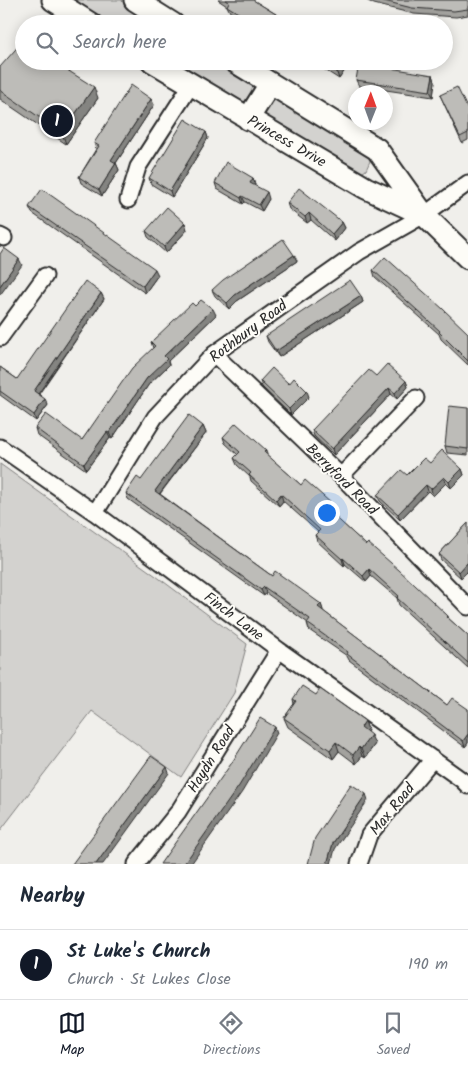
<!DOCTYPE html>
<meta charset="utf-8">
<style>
:root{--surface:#fff;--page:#f2f2f3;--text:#1f2937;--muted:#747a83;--line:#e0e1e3;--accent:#111827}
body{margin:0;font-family:Kalam,sans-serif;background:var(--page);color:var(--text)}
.compass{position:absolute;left:348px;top:85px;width:45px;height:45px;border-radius:50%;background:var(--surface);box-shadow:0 2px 12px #0003;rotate:1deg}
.you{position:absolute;left:326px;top:512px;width:18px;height:18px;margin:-12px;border:4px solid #fff;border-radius:50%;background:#1a73e8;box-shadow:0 0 0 8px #1a73e833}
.badge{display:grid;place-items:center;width:32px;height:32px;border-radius:50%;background:var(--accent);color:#fff;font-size:16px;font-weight:700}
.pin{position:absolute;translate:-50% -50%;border:2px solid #fff;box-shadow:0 1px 5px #0006}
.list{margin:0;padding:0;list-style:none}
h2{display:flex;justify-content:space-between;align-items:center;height:65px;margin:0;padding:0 20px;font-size:21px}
h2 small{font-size:16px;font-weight:400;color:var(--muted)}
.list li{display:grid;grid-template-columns:32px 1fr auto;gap:15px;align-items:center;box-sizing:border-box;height:70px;padding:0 20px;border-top:1px solid var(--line)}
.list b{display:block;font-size:19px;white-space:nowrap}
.list p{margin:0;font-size:16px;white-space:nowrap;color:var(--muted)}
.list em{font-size:16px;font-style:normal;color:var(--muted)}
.icon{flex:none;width:28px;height:28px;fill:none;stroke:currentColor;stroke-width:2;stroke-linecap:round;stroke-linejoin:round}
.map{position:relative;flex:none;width:468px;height:864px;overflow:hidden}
.search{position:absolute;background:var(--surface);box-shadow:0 2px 12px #0003;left:15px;right:15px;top:15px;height:55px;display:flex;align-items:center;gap:12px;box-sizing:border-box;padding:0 18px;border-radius:28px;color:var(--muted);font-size:19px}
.sheet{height:135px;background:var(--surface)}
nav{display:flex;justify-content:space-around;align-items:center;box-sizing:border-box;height:70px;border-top:1px solid var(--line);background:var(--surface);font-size:14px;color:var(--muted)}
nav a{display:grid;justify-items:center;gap:2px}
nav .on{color:var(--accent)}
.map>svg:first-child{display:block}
.green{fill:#d3d2cf;stroke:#7f7e7d}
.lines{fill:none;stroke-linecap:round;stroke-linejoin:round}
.street-casing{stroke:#2b2b2b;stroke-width:19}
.secondary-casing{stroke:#2b2b2b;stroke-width:25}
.street{stroke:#fdfcf7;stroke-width:15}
.secondary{stroke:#fdfcf7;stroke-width:21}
.wall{fill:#a3a29e;stroke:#2b2b2b}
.shaded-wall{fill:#848481;stroke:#2b2b2b}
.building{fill:#bdbcb8;stroke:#2b2b2b}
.labels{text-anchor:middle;stroke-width:4;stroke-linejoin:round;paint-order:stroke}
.street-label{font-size:15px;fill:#2b2b2b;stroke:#fdfcf7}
</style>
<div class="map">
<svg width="468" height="864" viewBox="0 0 468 864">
<rect width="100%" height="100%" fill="#f0efeb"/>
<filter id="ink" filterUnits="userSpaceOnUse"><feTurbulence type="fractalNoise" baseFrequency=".02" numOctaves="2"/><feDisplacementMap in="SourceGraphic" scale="10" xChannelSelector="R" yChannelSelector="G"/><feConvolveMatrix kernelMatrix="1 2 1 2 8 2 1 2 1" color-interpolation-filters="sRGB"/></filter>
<g filter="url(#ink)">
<!-- green -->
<path class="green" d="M 71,0 L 121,0 L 159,24 L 109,24 Z
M 169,61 L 219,61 L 366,151 L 370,161 L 366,170 L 360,174 Z
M 0,464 L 156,576 L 247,644 L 234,693 L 181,777 L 92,711 L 0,831 Z"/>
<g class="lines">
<defs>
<path id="street" d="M 128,200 L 138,167 L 191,85
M 0,236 L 4,238
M 0,338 L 45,276
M 214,354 L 341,476 L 468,607
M 0,447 L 95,513 L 279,650 L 462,780 L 468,786
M 341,476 L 416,398
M 95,513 L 155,417 L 214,354 L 359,252 L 424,215 L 468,183
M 136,864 L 178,812 L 279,650
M 359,864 L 369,835 L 433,759"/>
<path id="secondary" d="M 53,0 L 91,24
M 135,0 L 173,24
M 152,61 L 366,188 L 424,215
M 234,61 L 377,149 L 424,215 L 468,258
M 248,119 L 270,84"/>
</defs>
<!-- street casing -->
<use href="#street" class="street-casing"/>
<!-- secondary casing -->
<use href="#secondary" class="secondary-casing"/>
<!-- street -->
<use href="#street" class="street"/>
<!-- secondary -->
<use href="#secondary" class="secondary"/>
</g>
<!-- wall -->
<path class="wall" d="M 218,0 L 253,0 L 292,24 L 248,24 L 230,12 L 227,6 Z
M 366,0 L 468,0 L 468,15 L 456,17 L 414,14 L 374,4 Z
M 311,61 L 348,61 L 349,64 L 339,79 Z
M 0,67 L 98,98 L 66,144 L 0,99 Z
M 433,75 L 435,81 L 433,97 L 359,86 L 356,80 Z
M 440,95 L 468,110 L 468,140 L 462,143 Z
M 151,99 L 154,105 L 116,163 L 119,170 L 102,196 L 81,183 L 79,177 L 96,149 L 94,143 Z
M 206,132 L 208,138 L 172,197 L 151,184 L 149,178 Z
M 253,178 L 255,184 L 255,185 L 269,199 L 262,211 L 245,202 L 243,204 L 217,189 L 215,183 Z
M 287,203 L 342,222 L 345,228 L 335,241 L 311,220 L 307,223 L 289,209 Z
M 29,207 L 158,275 L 145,293 L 32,213 Z
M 185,223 L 187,230 L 166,253 L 148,237 L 146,231 Z
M 294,255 L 297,261 L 237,301 L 229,309 L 215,296 L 212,290 Z
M 373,270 L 468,333 L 468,365 L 441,339 L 439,334 L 375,277 Z
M 101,293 L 104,299 L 39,394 L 48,405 L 36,421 L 0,395 L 0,367 L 17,379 Z
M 361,296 L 363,302 L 279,357 L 268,342 L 266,336 Z
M 195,306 L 216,315 L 168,361 L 169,365 L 149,384 L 112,439 L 110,438 L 86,470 L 37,435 L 35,428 L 82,440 L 153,348 L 151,342 Z
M 376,376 L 406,381 L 408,387 L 397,399 L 391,394 L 334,455 L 314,436 L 312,430 Z
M 260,381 L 289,384 L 309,397 L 291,415 L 262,387 Z
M 468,408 L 468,455 L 447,453 L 445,446 Z
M 203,426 L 206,433 L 160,494 L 272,576 L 321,604 L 323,611 L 447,705 L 468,709 L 468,743 L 465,747 L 349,660 L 347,656 L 309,630 L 307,623 L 308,623 L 266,593 L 264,596 L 128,499 L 126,493 Z
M 223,437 L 266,450 L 267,455 L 301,485 L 335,510 L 332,514 L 366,545 L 448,616 L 449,619 L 468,636 L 468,668 L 399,605 L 397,598 L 371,576 L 366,582 L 345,564 L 344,566 L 317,541 L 315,535 L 318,532 L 283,501 L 279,506 L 251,481 L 250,477 L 237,465 L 234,458 L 238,455 L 225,443 Z
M 430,463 L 462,469 L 464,475 L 451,488 L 446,483 L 433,496 L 428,491 L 400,520 L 380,501 L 377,495 L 407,475 Z
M 468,523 L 461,578 L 441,560 L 439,554 Z
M 293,699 L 365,721 L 368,730 L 367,732 L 375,744 L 365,758 L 362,756 L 356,764 L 339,751 L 333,759 L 288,727 L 284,718 L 294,704 Z"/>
<!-- shaded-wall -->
<path class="shaded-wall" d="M 344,61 L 348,61 L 349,64 L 339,79 L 337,73 Z
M 433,75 L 435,81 L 433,97 L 430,91 Z
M 94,87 L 98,98 L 66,144 L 62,133 Z
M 151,99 L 154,105 L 114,166 L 111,160 Z
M 206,132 L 208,138 L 172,197 L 170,191 Z
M 116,163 L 119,170 L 102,196 L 99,190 Z
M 253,178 L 255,184 L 252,189 L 250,183 Z
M 267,192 L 269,199 L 262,211 L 259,205 Z
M 242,196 L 245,202 L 243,204 L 241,198 Z
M 309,213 L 311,220 L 307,223 L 305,217 Z
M 342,222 L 345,228 L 335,241 L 332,234 Z
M 185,223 L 187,230 L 166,253 L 164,247 Z
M 294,255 L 297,261 L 237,301 L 229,309 L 227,303 L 235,295 Z
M 19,259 L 22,265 L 0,295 L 0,286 Z
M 155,269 L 158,275 L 145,293 L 143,286 Z
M 101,293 L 104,299 L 36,397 L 34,391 Z
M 361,296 L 363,302 L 279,357 L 276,351 Z
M 213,309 L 216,315 L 168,361 L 169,365 L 149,384 L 112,439 L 109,433 L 147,378 L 164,356 Z
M 406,381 L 408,387 L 397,399 L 395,393 Z
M 389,388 L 391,394 L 334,455 L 332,449 Z
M 307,391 L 309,397 L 291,415 L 289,409 Z
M 45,399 L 48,405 L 36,421 L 34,415 Z
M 203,426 L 206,433 L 157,497 L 155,491 Z
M 107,432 L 110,438 L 86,470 L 84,464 Z
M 462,469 L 464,475 L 451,488 L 449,482 Z
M 444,477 L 446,483 L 433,496 L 431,489 Z
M 426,485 L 428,491 L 400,520 L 398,514 Z
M 281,494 L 283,501 L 279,506 L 276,500 Z
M 332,504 L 335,510 L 330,516 L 328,510 Z
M 343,558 L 345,564 L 344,566 L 342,559 Z
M 468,562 L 468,571 L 461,578 L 459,572 Z
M 369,569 L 371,576 L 366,582 L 363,576 Z
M 264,587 L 266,593 L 264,596 L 261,590 Z
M 321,604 L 323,610 L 321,614 L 318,607 Z
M 365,721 L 368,730 L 364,736 L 361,727 Z
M 275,727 L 277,733 L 242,792 L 191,864 L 184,864 Z
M 468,734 L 468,743 L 465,747 L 463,741 Z
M 371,735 L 375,744 L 365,758 L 361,749 Z
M 336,742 L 339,751 L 333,759 L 330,750 Z
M 359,747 L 362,756 L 356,764 L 353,755 Z
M 167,767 L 169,773 L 103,864 L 96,864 Z
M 366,794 L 368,800 L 335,849 L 331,864 L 327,864 L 333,843 Z"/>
<!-- building -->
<path class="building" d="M 226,0 L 253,0 L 292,24 L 256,24 L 227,6 L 229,2 Z
M 380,0 L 468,0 L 468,9 L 454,11 L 412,8 Z
M 22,42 L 24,43 L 24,61 L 53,61 L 94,87 L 62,133 L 0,90 L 0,67 Z
M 319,61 L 344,61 L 337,73 Z
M 359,63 L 433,75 L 430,91 L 356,80 Z
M 131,85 L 151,99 L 111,160 L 116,163 L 99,190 L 79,177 L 99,146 L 94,143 Z
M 457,87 L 468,110 L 468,133 L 460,137 L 440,95 Z
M 185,119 L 206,132 L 170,191 L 149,178 Z
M 226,162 L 253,178 L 250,183 L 267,192 L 259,205 L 242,196 L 241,198 L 215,183 Z
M 299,188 L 342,222 L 332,234 L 309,213 L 305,217 L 287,203 Z
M 42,189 L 155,269 L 143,286 L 29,207 Z
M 167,207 L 185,223 L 164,247 L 146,231 Z
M 283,239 L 294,255 L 235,295 L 227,303 L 212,290 L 223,280 Z
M 4,248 L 19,259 L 0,286 L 0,254 Z
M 385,257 L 443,309 L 468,333 L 468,361 L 439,332 L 440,331 L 373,270 Z
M 350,280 L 361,296 L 276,351 L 266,336 Z
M 85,281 L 101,293 L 34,391 L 45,399 L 34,415 L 0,391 L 0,367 L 17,379 Z
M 201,300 L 213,309 L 164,356 L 167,359 L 147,378 L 109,433 L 107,432 L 84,464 L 35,428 L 46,414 L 82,440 L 132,368 L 155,346 L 151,342 L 192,303 L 195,306 Z
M 387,364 L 406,381 L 395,393 L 389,388 L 332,449 L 312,430 L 369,370 L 376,376 Z
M 272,368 L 289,384 L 294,378 L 307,391 L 289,409 L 260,381 Z
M 449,406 L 468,408 L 468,449 L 445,446 Z
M 189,415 L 203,426 L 155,491 L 272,576 L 275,571 L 321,604 L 318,607 L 447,705 L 452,698 L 468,709 L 468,734 L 463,741 L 347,654 L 348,652 L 307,623 L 310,619 L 264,587 L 261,590 L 126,493 L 137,477 L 141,480 Z
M 236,423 L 266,450 L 264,452 L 301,485 L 305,480 L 332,504 L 328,510 L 366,545 L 368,543 L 399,570 L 448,616 L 447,617 L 468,636 L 468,663 L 397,598 L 399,596 L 369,569 L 363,576 L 343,558 L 342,559 L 315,535 L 320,530 L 281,494 L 276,500 L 249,475 L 251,473 L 234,458 L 240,452 L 223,437 Z
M 442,450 L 462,469 L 449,482 L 444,477 L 431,489 L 426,485 L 398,514 L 377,495 L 401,470 L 407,475 L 424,458 L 430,463 Z
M 468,523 L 468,562 L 459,572 L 439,554 Z
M 302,686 L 316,695 L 320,689 L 365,721 L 361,727 L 371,735 L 361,749 L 359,747 L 353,755 L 336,742 L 330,750 L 284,718 L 296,701 L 293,699 Z
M 260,718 L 275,727 L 239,786 L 184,864 L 160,864 L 231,764 Z
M 151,756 L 167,767 L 96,864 L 72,864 Z
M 351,784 L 366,794 L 333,843 L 327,864 L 308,864 L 315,838 Z"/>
</g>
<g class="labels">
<!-- street labels -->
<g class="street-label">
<text transform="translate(287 141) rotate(30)" y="5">Princess Drive</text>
<text transform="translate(248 331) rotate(-37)" y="5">Rothbury Road</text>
<text transform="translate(342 479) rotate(45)" y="5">Berryford Road</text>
<text transform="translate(234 616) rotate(37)" y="5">Finch Lane</text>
<text transform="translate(211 759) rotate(-58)" y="5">Haydn Road</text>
<text transform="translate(392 809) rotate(-51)" y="5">Max Road</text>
</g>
</g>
</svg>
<svg class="compass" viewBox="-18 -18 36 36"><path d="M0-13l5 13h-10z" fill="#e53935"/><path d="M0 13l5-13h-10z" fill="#747a83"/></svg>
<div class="you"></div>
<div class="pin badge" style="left:57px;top:121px">1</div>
<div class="search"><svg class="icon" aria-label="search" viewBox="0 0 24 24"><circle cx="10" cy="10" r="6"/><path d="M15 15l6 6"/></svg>Search here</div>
</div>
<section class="sheet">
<h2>Nearby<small></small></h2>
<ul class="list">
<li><span class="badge">1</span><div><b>St Luke's Church</b><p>Church · St Lukes Close</p></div><em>190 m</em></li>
</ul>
</section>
<nav>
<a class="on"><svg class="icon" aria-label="map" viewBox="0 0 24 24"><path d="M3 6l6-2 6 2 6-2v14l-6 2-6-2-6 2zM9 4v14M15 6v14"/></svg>Map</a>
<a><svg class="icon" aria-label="directions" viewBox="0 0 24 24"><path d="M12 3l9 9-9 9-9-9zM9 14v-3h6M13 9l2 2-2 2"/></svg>Directions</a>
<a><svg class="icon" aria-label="saved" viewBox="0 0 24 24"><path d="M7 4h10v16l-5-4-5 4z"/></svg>Saved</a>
</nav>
